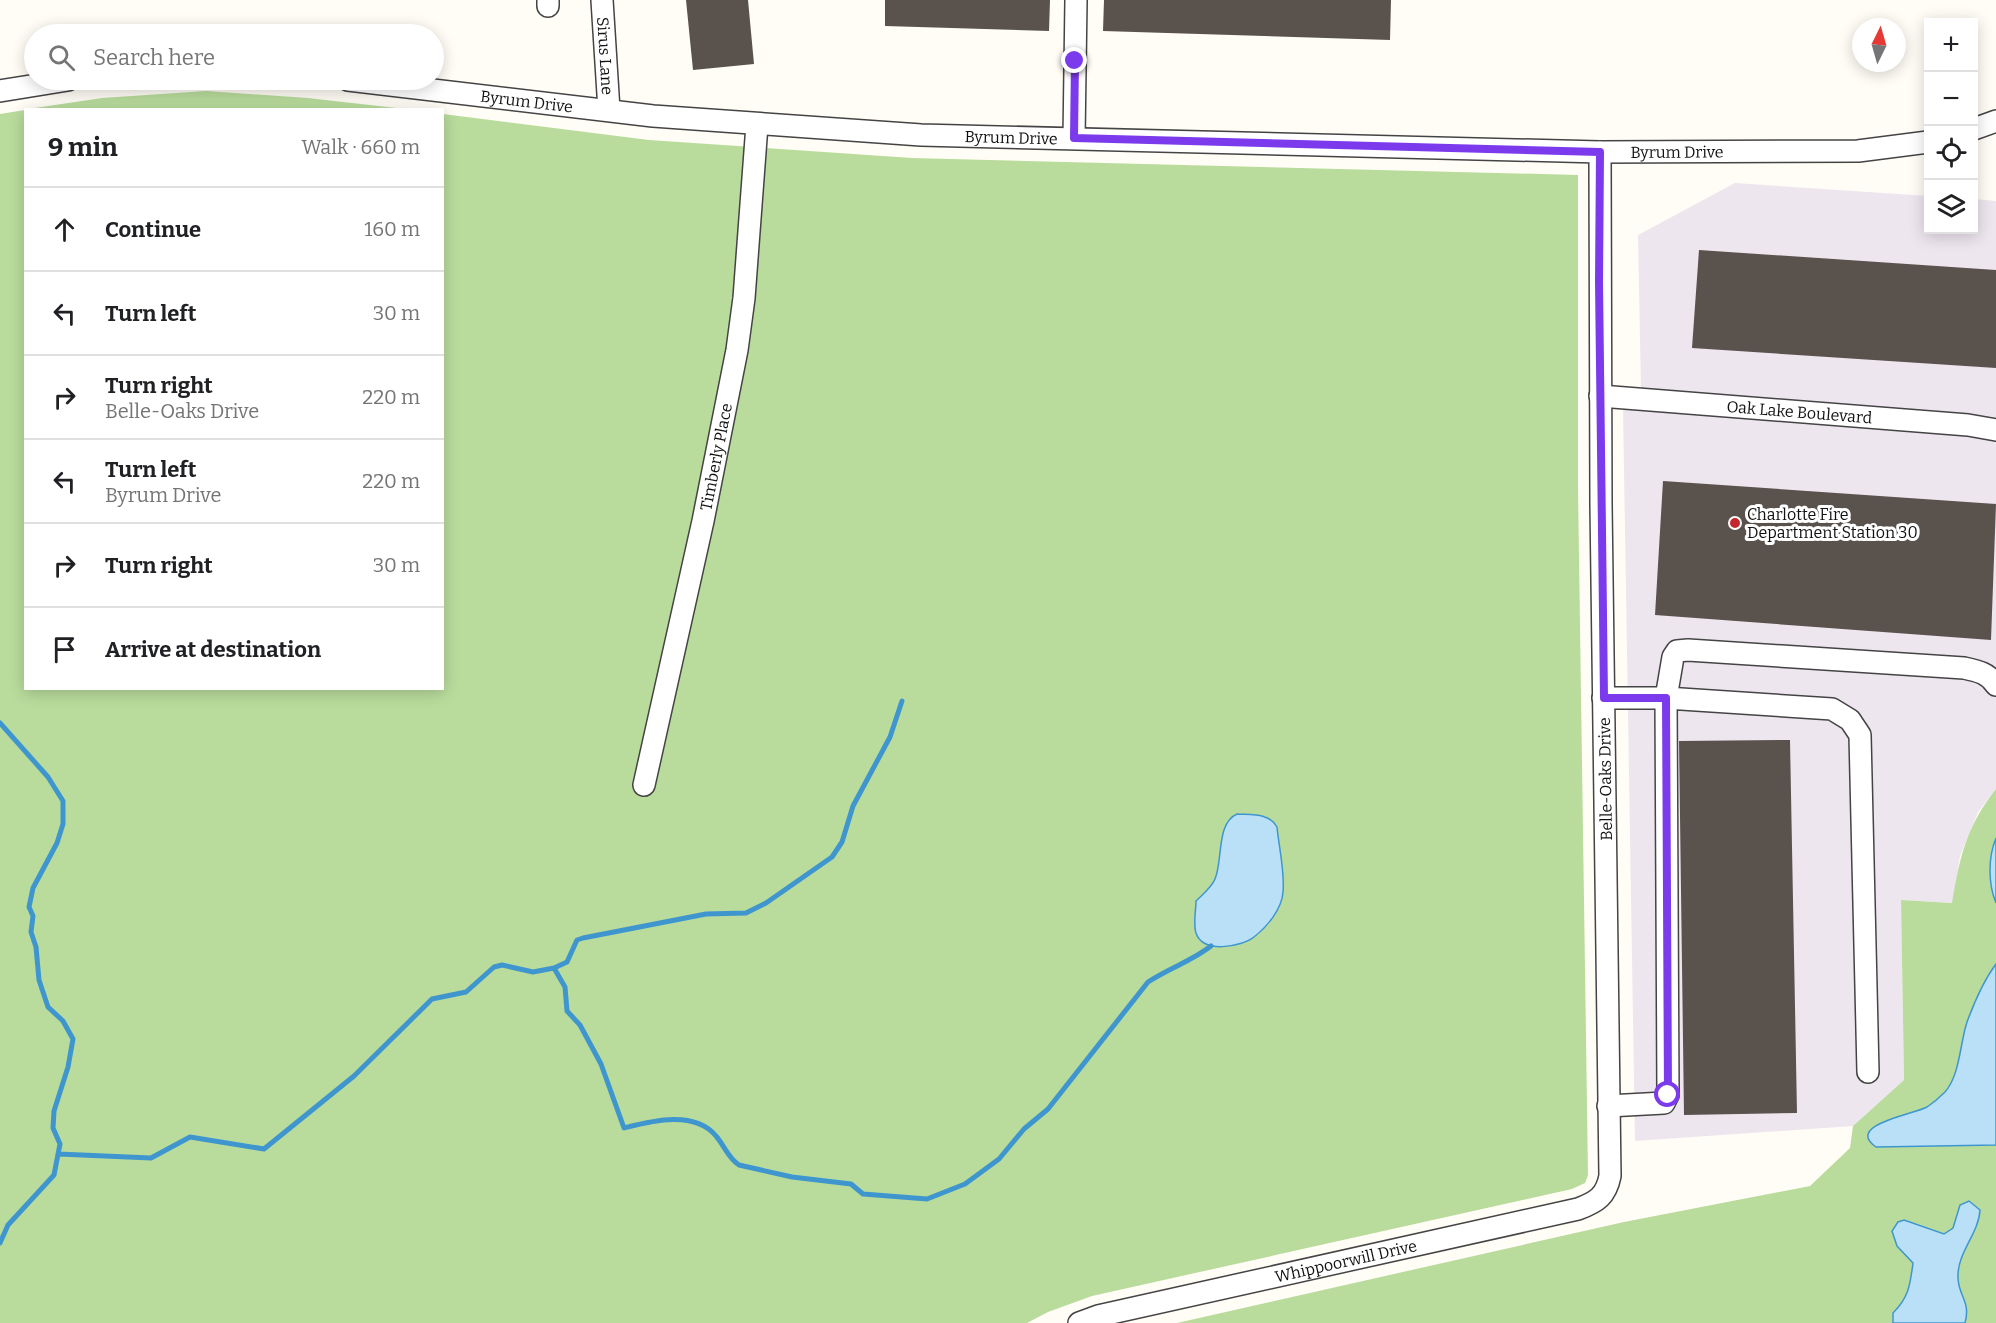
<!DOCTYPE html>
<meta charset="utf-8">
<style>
:root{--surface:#fff;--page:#f6f6f6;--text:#202124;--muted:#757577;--line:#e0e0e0}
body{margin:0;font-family:Bitter,serif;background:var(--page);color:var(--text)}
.controls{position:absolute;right:18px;top:18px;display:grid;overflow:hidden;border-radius:0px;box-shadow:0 3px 15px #0003}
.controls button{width:54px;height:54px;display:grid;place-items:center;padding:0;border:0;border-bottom:2px solid var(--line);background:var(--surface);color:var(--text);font:30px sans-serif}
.compass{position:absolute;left:1852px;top:18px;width:54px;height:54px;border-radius:50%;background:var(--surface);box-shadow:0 3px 15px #0003;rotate:5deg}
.stop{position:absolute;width:18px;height:18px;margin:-14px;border:4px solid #7c3aed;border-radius:50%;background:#fff}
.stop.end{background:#7c3aed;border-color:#fff;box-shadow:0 2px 6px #0008}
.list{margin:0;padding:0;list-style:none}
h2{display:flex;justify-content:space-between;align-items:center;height:78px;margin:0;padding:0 24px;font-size:26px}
h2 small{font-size:20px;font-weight:400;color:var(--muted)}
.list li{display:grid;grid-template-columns:39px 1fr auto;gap:18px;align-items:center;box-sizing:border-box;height:84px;padding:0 24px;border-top:2px solid var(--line)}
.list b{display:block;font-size:22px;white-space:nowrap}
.list p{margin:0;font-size:20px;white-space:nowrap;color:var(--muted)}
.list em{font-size:20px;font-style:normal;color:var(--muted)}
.icon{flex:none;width:33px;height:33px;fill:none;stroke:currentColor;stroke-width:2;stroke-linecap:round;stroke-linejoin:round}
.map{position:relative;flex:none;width:1996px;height:1323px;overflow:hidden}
.search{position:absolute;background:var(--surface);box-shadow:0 3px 15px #0003;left:24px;top:24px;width:420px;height:66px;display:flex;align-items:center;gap:15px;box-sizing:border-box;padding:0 21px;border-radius:33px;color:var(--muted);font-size:22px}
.panel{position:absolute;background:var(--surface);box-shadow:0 3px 15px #0003;left:24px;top:108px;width:420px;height:582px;border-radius:0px}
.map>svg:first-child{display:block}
.industrial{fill:#eee6ef}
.forest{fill:#b9dc9c}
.water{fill:#b9e0f7;stroke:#3f96cf;stroke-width:1.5}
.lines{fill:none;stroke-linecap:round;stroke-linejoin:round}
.stream{stroke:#3f96cf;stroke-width:5}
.building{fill:#5a524d}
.minor-casing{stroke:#444;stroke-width:24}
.minor{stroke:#fff;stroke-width:21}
.route{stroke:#7c3aed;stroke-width:8}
.poi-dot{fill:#c4262e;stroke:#fff;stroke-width:2}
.labels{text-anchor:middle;stroke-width:6;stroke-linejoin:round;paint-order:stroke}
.street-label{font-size:16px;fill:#111;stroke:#fff}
.poi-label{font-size:16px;fill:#111;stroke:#fff;text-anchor:start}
</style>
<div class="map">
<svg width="1996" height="1323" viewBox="0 0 1996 1323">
<rect width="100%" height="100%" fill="#fffdf5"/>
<!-- industrial -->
<path class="industrial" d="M 1735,183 L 1928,196 L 1928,230 L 1974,230 L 1974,199 L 1996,201 L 1996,789 L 1978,812 L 1960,856 L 1953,903 L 1901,900 L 1904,1080 L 1853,1126 L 1635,1141 L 1623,408 L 1641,389 L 1638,235 Z"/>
<!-- forest -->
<path class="forest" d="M 206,91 L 308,98 L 405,109 L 28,109 L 102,98 Z
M 25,110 L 26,688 L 442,688 L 443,114 L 649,140 L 912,158 L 1578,175 L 1578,489 L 1588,1175 L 1585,1183 L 1572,1189 L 1092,1296 L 1048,1312 L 1027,1323 L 0,1323 L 0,114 Z
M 1996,789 L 1996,1323 L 1177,1323 L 1624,1222 L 1810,1186 L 1850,1148 L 1853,1126 L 1904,1080 L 1901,900 L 1952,903 C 1960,856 1966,827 1996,789 Z"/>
<!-- water -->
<path class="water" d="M 1237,814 C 1252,815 1270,813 1277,827 C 1279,848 1285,872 1283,892 C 1282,909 1267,927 1254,937 C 1241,947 1203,954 1196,933 C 1193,924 1196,910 1196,901 C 1202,895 1212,887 1215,879 C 1223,861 1216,823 1237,814 Z
M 1996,838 L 1996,903 C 1988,884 1988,857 1996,838 Z
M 1996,964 L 1996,1145 L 1876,1147 C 1844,1125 1915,1114 1927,1107 C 1933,1103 1940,1097 1945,1092 C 1960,1075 1960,1043 1967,1022 C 1974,1003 1984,980 1996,964 Z
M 1969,1201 L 1980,1210 C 1979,1233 1957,1253 1958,1277 C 1958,1296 1971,1301 1965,1323 L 1893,1323 L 1893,1313 C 1909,1297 1910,1285 1913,1263 L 1897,1246 L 1892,1231 L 1898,1222 L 1904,1220 L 1944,1234 L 1953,1228 L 1960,1205 Z"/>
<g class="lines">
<!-- stream -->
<path class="stream" d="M 0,723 L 48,777 L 63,801 L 63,824 L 57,843 L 33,888 L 29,907 L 33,916 L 31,932 L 36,947 L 39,980 L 48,1007 L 63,1021 L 73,1039 L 68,1067 L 54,1111 L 53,1128 L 60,1144 L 54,1175 L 8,1225 L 0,1243
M 554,968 L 565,987 L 567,1011 L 580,1025 L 601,1064 L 624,1128 C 652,1121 694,1110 716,1136 C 724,1145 728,1158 739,1165 L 792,1177 L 851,1184 L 863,1194 L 927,1199 L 965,1184 L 999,1159 L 1024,1129 L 1048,1109 L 1148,982 C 1169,968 1192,961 1211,946
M 58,1154 L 151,1158 L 190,1137 L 264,1149 L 354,1076 L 432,999 L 466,992 L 494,967 L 502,965 L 533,972 L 554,968 L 567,962 L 577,940 L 583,938 L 706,914 L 746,913 L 766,903 L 832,857 L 842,842 L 853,806 L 890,737 L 902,701"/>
</g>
<!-- building -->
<path class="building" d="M 686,0 L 748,0 L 754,64 L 693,70 Z
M 885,0 L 1050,0 L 1049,31 L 885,26 Z
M 1104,0 L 1391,0 L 1390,40 L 1103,31 Z
M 1699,250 L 1996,270 L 1996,368 L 1692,348 Z
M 1663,481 L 1996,504 L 1991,640 L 1655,615 Z
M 1790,740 L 1797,1113 L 1684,1115 L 1679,741 Z"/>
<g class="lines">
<defs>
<g id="minor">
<path d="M 548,0 L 548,6"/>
<path id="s1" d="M 602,0 L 609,110"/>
<path id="s2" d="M 348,80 L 653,116 L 921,135 L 1600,152 L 1858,151 L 1928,142"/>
<path d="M 0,91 L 68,80"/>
<path d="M 1974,129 L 1996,121"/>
<path d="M 1074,138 L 1076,0"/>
<path id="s3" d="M 1600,396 L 1968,425 L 1996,430"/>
<path d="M 1603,698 L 1666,698 L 1673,657 L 1677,651 L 1688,650 L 1964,668 C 1978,671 1988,673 1996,685"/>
<path id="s4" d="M 644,785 L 703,521 L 737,350 L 744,298 L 757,125"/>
<path d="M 1608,1106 L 1664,1103 L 1668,1095 L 1666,698 L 1832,709 L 1850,720 L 1860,735 L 1868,1072"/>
<path id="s5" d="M 1079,1323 L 1098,1316 L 1578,1209 C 1597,1202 1606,1196 1610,1176 L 1601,504 L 1600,152"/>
</g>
</defs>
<!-- minor casing -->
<use href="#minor" class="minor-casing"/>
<!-- minor -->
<use href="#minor" class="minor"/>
</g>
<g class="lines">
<!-- route -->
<path class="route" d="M 1075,61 L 1074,138 L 1600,152 L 1599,282 L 1604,698 L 1666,698 L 1668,1095"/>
</g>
<!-- markers -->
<circle class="poi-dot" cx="1735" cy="523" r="6"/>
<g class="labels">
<!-- street labels -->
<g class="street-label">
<text dy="6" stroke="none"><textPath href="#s1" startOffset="56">Sirus Lane</textPath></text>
<text dy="6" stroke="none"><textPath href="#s2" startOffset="180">Byrum Drive</textPath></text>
<text dy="6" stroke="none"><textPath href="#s2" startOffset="666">Byrum Drive</textPath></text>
<text dy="6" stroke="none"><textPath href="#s2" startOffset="1332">Byrum Drive</textPath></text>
<text dy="6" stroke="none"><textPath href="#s3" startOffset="200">Oak Lake Boulevard</textPath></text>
<text dy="6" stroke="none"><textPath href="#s4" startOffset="336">Timberly Place</textPath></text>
<text transform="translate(1605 779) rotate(-91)" y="6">Belle-Oaks Drive</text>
<text dy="6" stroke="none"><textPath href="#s5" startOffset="274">Whippoorwill Drive</textPath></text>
</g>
<!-- poi labels -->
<g class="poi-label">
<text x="1747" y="520">Charlotte Fire<tspan x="1747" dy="18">Department Station 30</tspan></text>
</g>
</g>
</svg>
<div class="controls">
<button>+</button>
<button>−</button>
<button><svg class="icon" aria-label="locate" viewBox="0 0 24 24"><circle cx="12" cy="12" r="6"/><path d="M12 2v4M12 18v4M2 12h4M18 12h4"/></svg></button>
<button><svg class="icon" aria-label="layers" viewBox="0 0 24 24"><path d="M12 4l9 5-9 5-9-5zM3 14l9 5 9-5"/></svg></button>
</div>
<svg class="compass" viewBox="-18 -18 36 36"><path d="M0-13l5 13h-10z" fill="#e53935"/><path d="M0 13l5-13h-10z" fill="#757577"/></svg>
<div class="stop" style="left:1668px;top:1095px"></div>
<div class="stop end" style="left:1075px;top:61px"></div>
<div class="search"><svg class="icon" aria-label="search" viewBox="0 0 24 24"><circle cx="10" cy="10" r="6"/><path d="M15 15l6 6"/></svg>Search here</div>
<section class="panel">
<h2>9 min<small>Walk · 660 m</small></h2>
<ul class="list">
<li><svg class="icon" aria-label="ahead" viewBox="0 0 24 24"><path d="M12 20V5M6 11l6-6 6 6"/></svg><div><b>Continue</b></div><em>160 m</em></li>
<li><svg class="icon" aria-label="left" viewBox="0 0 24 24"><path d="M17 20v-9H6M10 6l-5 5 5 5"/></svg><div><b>Turn left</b></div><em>30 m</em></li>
<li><svg class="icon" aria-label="right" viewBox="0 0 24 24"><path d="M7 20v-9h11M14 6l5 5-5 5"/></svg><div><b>Turn right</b><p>Belle-Oaks Drive</p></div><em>220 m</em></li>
<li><svg class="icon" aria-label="left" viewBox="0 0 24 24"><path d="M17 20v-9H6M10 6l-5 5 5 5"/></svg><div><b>Turn left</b><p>Byrum Drive</p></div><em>220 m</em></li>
<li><svg class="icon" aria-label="right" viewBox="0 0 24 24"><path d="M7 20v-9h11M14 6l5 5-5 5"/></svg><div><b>Turn right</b></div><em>30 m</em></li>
<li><svg class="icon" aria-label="arrive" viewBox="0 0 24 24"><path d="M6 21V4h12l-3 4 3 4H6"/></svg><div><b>Arrive at destination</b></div></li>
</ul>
</section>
</div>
